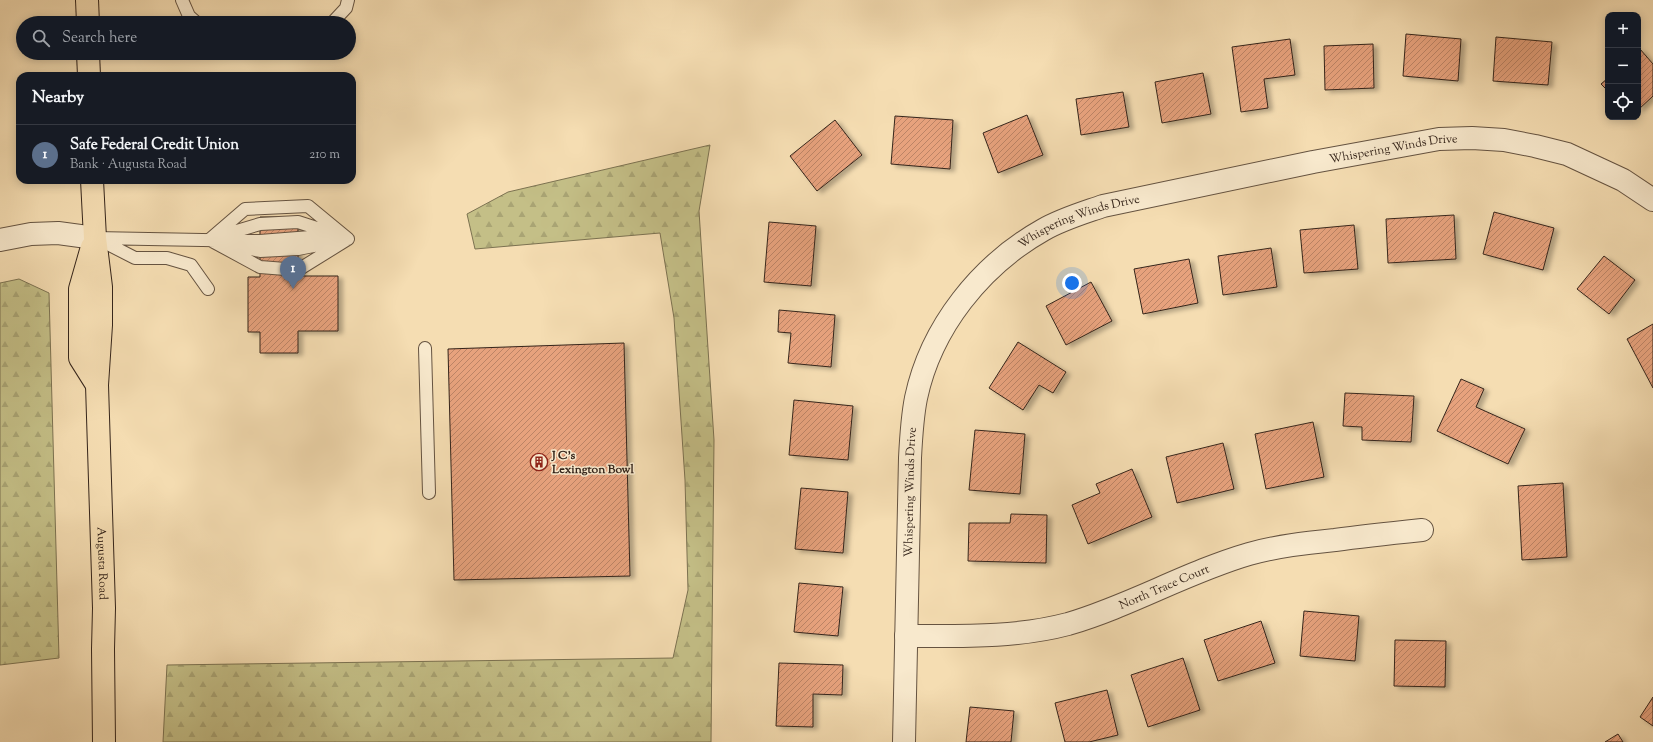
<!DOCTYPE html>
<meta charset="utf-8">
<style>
:root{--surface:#171b24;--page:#242831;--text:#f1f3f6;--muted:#9ea1a6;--line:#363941;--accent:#c59692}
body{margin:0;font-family:"Sorts Mill Goudy",serif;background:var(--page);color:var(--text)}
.controls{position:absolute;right:12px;top:12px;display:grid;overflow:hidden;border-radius:8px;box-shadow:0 2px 10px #0003}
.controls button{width:36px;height:36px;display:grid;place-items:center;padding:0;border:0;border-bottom:1px solid var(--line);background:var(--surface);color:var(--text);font:20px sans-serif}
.you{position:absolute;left:1072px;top:283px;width:14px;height:14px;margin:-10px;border:3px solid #fff;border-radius:50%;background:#1a73e8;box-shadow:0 0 0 6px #1a73e833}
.badge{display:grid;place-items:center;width:26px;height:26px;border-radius:50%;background:var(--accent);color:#fff;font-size:13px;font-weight:700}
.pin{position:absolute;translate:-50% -33px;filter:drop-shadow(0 1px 2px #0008)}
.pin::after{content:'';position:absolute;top:21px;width:14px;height:12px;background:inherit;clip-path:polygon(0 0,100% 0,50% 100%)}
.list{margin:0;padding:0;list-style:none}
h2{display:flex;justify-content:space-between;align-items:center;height:52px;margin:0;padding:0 16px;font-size:17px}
h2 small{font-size:13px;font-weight:400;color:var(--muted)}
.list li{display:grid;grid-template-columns:26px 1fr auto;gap:12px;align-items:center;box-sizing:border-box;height:60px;padding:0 16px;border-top:1px solid var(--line)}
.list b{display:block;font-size:15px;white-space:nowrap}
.list p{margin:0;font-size:13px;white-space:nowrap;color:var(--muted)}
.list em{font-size:13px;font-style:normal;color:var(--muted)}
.icon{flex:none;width:22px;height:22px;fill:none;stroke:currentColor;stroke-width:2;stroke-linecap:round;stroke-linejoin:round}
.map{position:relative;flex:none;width:1653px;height:742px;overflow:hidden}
.search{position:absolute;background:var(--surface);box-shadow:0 2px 10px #0003;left:16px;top:16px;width:340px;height:44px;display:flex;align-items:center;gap:10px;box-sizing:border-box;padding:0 14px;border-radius:22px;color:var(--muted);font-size:15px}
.panel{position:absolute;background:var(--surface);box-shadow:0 2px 10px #0003;left:16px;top:72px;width:340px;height:112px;border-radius:12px}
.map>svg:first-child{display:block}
.forest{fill:url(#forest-firs);stroke:#7c7251}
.building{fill:url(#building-hatch);stroke:#35251b;filter:url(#shadow)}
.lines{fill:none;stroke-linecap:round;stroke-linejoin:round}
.service-casing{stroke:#655341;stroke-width:14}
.minor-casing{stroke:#655341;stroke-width:24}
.tertiary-casing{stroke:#655341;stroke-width:24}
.primary-casing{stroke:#35251b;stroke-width:24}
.service{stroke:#f8e9cd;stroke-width:12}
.minor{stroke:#f8e9cd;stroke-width:22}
.tertiary{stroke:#f8e9cd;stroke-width:22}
.primary{stroke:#f5ddb2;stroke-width:22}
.labels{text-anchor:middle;stroke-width:3;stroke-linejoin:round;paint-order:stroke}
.street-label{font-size:12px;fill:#35251b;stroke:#f8e9cd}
.poi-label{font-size:12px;font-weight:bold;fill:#35251b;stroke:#f8e9cd;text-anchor:start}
</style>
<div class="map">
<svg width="1653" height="742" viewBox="0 0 1653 742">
<defs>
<pattern id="forest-firs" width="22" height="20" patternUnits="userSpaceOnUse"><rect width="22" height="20" fill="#c4bf87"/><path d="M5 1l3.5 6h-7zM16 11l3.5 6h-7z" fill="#a9a474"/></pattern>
<pattern id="building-hatch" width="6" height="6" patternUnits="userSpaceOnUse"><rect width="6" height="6" fill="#e7a27d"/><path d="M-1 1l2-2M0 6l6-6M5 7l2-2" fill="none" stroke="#bc8466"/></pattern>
<filter id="shadow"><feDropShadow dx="4.5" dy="2.5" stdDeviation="2" flood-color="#0004"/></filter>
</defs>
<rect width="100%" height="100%" fill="#f5ddb2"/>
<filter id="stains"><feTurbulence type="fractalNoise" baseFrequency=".005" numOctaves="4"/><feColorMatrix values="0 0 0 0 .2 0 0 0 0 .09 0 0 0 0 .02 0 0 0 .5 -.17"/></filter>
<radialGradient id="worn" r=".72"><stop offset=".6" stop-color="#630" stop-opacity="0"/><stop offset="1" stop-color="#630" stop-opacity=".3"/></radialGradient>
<!-- forest -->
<path class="forest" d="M 710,145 L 699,211 L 714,440 L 711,742 L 163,742 L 167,665 L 673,658 L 688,590 L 685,480 L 674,318 L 660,233 L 475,249 L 467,214 L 508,192 Z
M 19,279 L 49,293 L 59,658 L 0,665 L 0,283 Z"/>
<!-- building -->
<path class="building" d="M 1406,34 L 1461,39 L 1458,81 L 1403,76 Z
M 1496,37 L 1552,42 L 1548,85 L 1493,81 Z
M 1290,39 L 1295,75 L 1264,79 L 1268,108 L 1241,112 L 1232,47 Z
M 1373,44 L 1374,88 L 1325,90 L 1324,46 Z
M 1640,49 L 1653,64 L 1653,96 L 1638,110 L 1638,50 Z
M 1203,73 L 1211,114 L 1162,123 L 1155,82 Z
M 1608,78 L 1608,91 L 1601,84 Z
M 1123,92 L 1129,127 L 1081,135 L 1076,99 Z
M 1027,115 L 1043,155 L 998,173 L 983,133 Z
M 895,116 L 953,120 L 950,169 L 891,164 Z
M 835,120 L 862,155 L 817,191 L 790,156 Z
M 1494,212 L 1554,228 L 1543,270 L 1483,254 Z
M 1454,215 L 1456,259 L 1388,263 L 1386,219 Z
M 260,217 L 298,217 L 298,276 L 338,276 L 338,331 L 298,331 L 298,353 L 260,353 L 260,332 L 248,332 L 248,277 L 260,277 Z
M 769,222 L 816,226 L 811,286 L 764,282 Z
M 1354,225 L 1358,269 L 1304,273 L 1300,230 Z
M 1271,248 L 1277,287 L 1223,295 L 1218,256 Z
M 1604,256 L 1635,280 L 1609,314 L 1577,289 Z
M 1189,259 L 1198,303 L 1143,314 L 1134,269 Z
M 1091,282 L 1112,321 L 1066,345 L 1046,306 Z
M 779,310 L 835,315 L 831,367 L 788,363 L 791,333 L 778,332 Z
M 1653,324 L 1653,388 L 1627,339 Z
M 1018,342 L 1066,372 L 1053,393 L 1039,385 L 1023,410 L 989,388 Z
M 624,343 L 630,576 L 454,580 L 448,349 Z
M 1461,379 L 1484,389 L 1476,407 L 1525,429 L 1508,464 L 1437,431 Z
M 1345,393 L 1414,396 L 1411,442 L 1362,440 L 1362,427 L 1343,426 Z
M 794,400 L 853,406 L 848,460 L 789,455 Z
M 1313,422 L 1324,477 L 1266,489 L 1255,434 Z
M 975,430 L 1025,434 L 1020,494 L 969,490 Z
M 1223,443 L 1234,489 L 1177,503 L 1166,457 Z
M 1132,469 L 1152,517 L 1088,544 L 1072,505 L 1100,493 L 1096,484 Z
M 1563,483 L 1567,557 L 1522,560 L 1518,486 Z
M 801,488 L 848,492 L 843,553 L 795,549 Z
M 1011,514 L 1047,515 L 1046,563 L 968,561 L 969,523 L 1010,523 Z
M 799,583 L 843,587 L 838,636 L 794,632 Z
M 1304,611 L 1359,616 L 1355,661 L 1300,656 Z
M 1261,621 L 1275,663 L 1218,681 L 1204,640 Z
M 1395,640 L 1446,641 L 1445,687 L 1394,686 Z
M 1183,658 L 1200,710 L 1148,727 L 1131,675 Z
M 779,663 L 843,665 L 842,695 L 813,694 L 813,727 L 776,726 Z
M 1107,690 L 1118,735 L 1089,742 L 1065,742 L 1055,703 Z
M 1653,697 L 1653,726 L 1640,717 Z
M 970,707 L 1014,711 L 1011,742 L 966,742 Z
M 1618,734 L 1623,742 L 1605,742 Z"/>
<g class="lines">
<defs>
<path id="service" d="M 182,0 L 189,16 L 197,23
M 332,23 L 346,8 L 348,0
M 220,236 L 260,224 L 298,222 L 332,233
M 95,238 L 260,241 L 323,236 L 348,239
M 98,239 L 135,258 L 167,258 L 191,265 L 208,289
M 209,240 L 245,209 L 308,206 L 348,239
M 212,241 L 260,267 L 298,270 L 348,239
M 236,246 L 260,251 L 298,249 L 334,242
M 425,348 L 429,493"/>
<g id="minor">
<path id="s1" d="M 906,636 C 961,636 1015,638 1068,624 C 1130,606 1187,572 1249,554 C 1277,546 1306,543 1335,540 C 1364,536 1393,533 1422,530"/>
<path id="s2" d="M 904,742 L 910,458 C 911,438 912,418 916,398 C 931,327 981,265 1043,230 C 1062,219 1083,213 1103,206 L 1313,162 L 1439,139 L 1472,138 L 1504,140 L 1535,146 L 1567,154 L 1623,180 L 1653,200"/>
</g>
<path id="tertiary" d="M 0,240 L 31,234 L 58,233 L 95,238"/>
<g id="primary">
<path d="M 87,0 L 88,23"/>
<path d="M 88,53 L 89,76"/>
<path id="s3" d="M 92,180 L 95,238 L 101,287 L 101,325 L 97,385 L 104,608 L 103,649 L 104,742"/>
<path d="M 92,247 L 80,289 L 80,358 L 97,385"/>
</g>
</defs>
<!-- service casing -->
<use href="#service" class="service-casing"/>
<!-- minor casing -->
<use href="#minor" class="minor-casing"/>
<!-- tertiary casing -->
<use href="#tertiary" class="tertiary-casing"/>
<!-- primary casing -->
<use href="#primary" class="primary-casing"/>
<!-- service -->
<use href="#service" class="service"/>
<!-- minor -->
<use href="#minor" class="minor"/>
<!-- tertiary -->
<use href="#tertiary" class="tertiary"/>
<!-- primary -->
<use href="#primary" class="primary"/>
</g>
<!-- icons -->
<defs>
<symbol id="building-ring" viewBox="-11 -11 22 22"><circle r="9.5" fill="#f8e9cd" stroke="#8f2418" stroke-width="1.5"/><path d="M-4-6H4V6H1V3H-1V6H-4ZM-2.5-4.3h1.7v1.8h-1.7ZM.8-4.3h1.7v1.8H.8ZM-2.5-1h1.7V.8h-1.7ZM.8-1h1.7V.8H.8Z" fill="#8f2418"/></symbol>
</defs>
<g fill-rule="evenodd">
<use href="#building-ring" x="529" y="452" width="20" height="20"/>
</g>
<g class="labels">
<!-- street labels -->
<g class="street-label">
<text dy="4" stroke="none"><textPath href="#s2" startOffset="922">Whispering Winds Drive</textPath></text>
<text dy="4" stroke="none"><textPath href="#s2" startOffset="598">Whispering Winds Drive</textPath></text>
<text dy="4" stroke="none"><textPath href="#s2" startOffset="250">Whispering Winds Drive</textPath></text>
<text dy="4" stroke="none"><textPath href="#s3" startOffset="384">Augusta Road</textPath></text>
<text dy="4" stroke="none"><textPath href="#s1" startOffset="266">North Trace Court</textPath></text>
</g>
<!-- poi labels -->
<g class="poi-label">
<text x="552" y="459">J C's<tspan x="552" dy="14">Lexington Bowl</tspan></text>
</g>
</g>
<rect width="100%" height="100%" filter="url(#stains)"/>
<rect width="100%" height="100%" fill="url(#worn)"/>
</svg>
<div class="controls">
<button>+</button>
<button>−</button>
<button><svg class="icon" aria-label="locate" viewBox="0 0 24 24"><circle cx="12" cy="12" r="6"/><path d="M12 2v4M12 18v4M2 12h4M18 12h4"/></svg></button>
</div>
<div class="you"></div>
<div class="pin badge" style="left:293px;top:289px;background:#5c6f8a">1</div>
<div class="search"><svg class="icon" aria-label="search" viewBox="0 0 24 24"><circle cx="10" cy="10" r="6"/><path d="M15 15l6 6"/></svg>Search here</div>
<section class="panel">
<h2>Nearby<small></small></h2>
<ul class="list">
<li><span class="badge" style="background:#5c6f8a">1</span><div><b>Safe Federal Credit Union</b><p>Bank · Augusta Road</p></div><em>210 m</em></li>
</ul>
</section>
</div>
